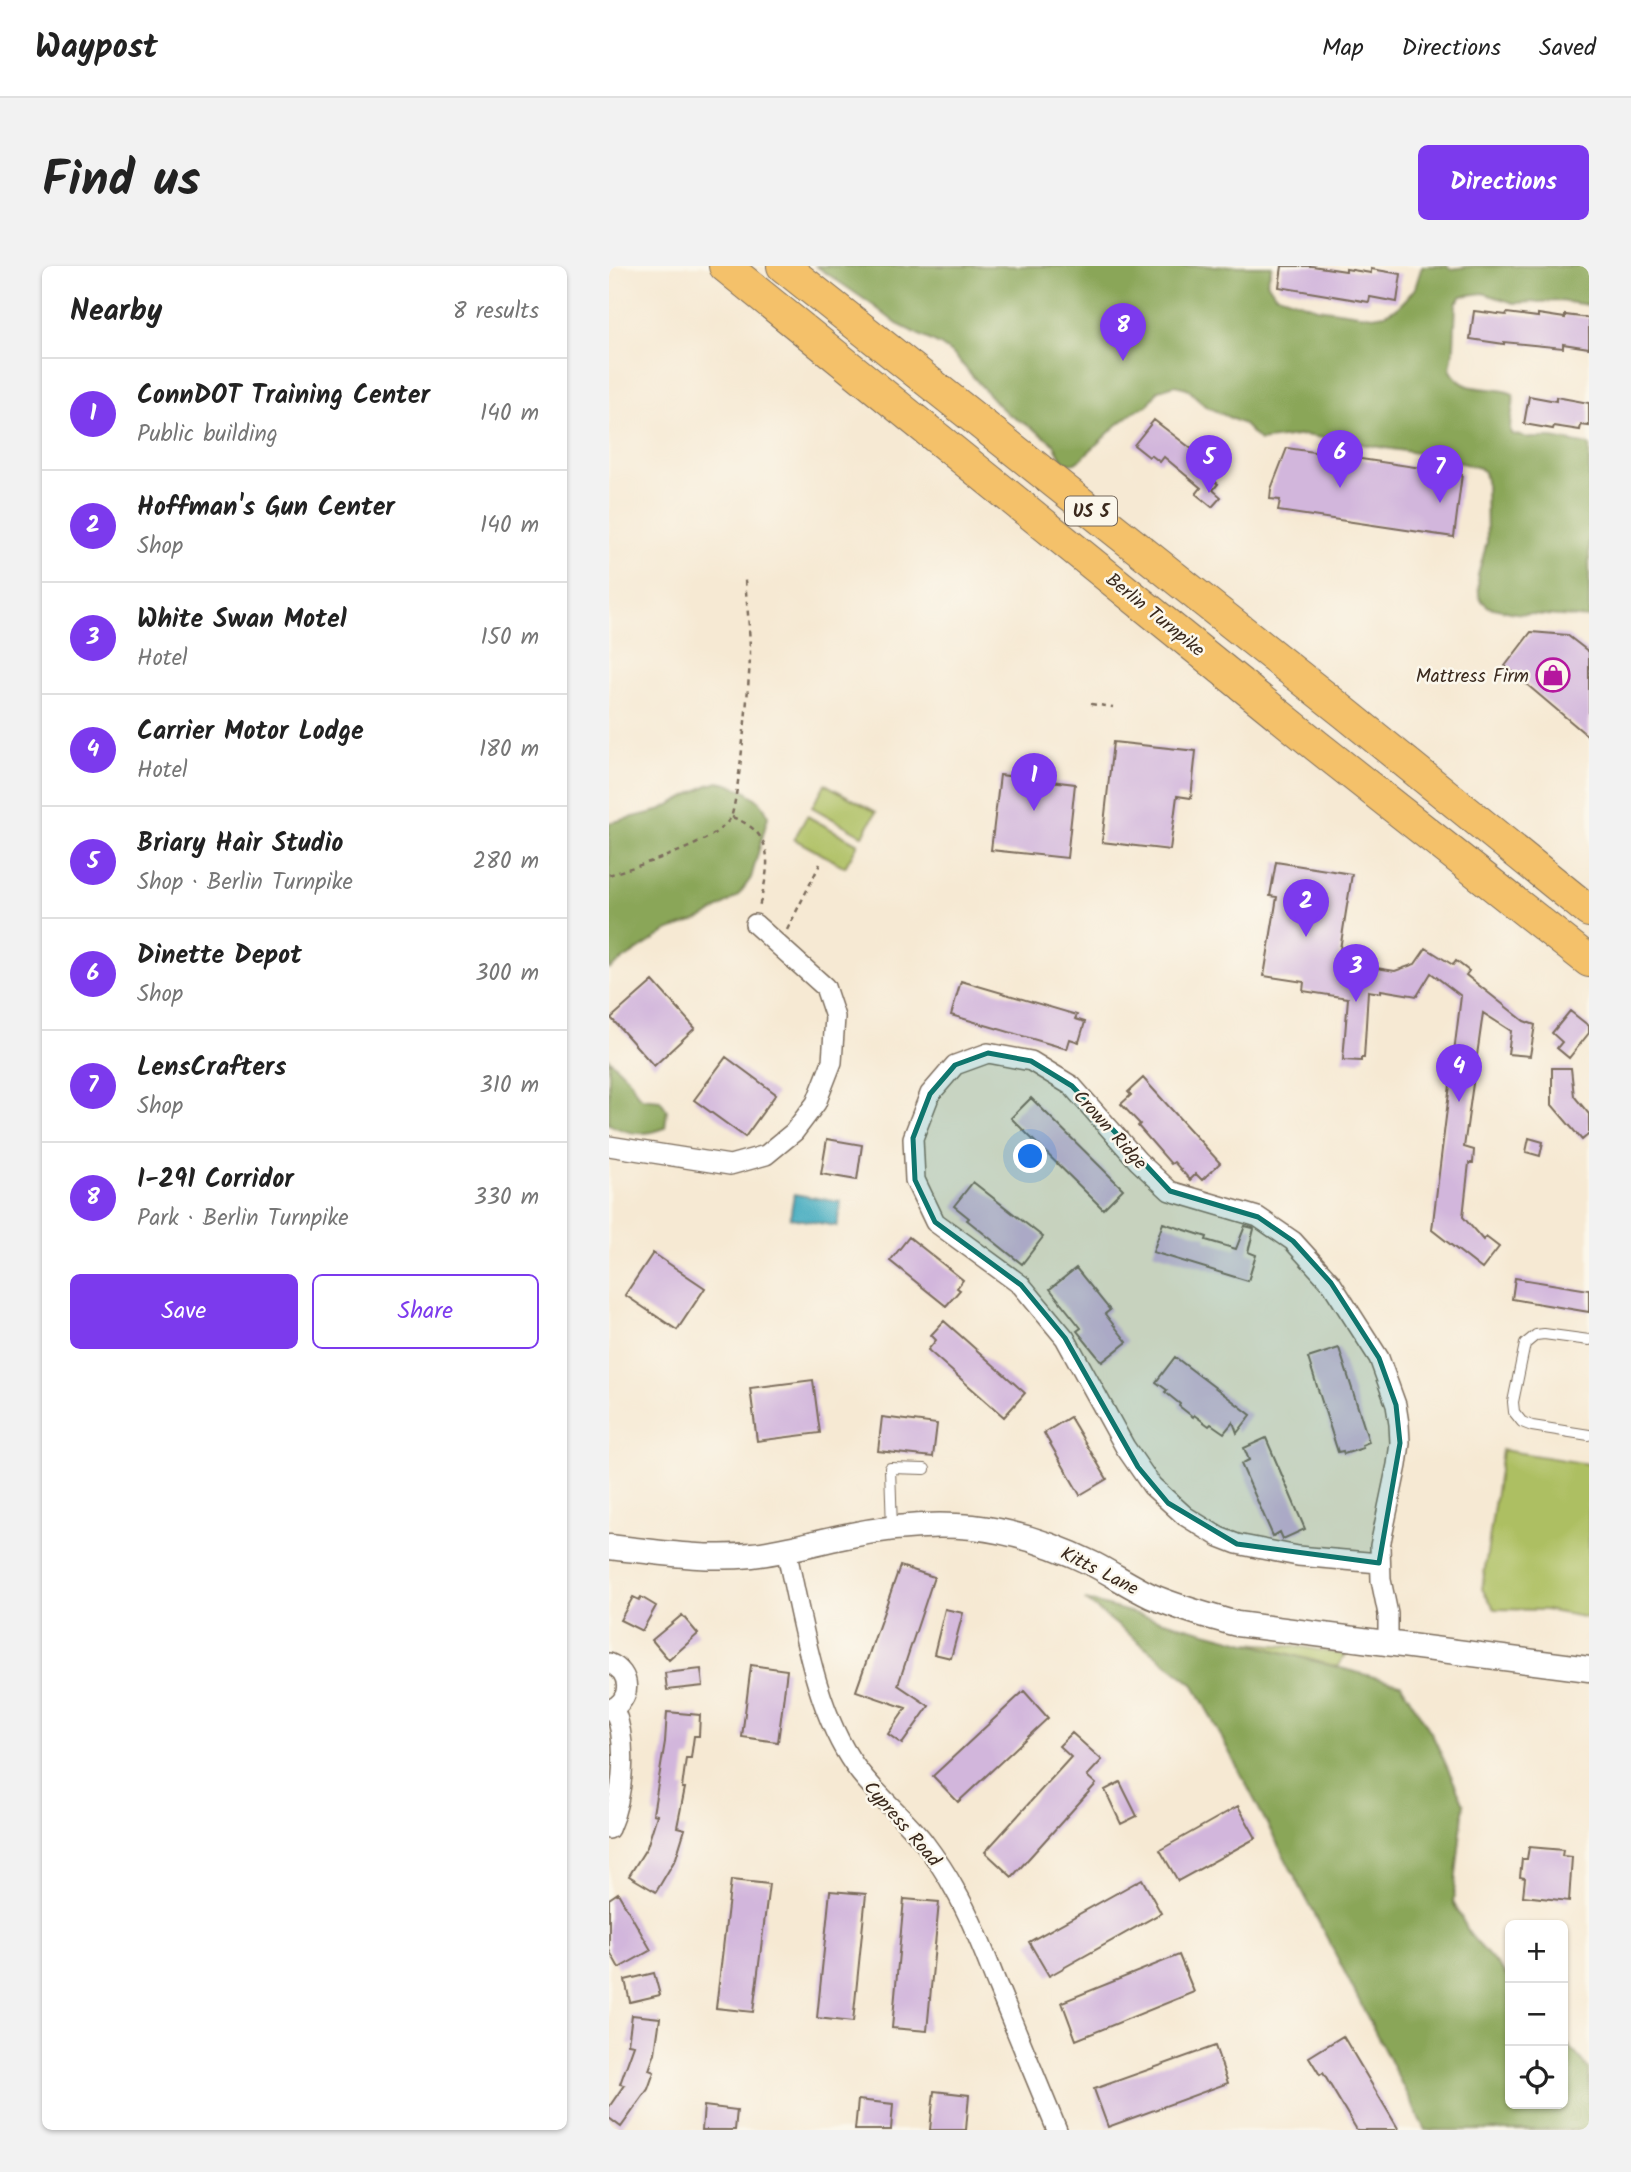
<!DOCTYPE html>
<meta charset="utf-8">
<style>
:root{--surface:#fff;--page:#f2f2f2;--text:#222;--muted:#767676;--line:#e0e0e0;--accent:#7c3aed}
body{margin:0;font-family:Kalam,sans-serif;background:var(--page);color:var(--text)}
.controls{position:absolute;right:21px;bottom:21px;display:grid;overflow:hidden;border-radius:10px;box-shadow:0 2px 5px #0004}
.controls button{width:63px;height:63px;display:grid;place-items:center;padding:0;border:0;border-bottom:2px solid var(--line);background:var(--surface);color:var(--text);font:35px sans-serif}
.you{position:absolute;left:422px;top:891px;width:24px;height:24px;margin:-18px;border:5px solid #fff;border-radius:50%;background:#1a73e8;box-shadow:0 0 0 10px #1a73e833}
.badge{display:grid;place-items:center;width:46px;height:46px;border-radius:50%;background:var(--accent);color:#fff;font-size:23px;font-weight:700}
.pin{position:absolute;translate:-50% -58px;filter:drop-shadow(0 2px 4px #0008)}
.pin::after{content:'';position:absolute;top:37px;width:24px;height:21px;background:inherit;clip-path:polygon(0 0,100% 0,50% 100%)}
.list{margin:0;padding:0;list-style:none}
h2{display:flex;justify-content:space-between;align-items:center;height:91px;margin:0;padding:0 28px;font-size:30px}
h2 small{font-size:23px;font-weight:400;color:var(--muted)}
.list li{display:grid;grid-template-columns:46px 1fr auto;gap:21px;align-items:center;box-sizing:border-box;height:112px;padding:0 28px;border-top:2px solid var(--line)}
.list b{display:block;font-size:26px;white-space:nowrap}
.list p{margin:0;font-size:23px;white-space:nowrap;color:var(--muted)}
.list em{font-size:23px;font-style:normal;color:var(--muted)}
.actions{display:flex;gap:14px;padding:21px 28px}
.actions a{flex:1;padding:16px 0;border:2px solid var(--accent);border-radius:10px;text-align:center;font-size:24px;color:var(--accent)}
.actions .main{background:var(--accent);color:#fff}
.icon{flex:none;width:38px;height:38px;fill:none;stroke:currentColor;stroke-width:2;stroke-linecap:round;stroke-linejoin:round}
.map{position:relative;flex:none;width:980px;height:1864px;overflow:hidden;border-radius:10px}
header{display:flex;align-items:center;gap:42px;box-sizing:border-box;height:98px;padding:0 35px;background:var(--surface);border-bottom:2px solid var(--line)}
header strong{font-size:33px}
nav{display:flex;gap:38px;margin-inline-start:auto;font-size:24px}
.intro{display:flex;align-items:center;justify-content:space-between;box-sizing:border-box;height:168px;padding:0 42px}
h1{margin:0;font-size:49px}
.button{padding:18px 32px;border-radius:10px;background:var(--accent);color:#fff;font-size:24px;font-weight:700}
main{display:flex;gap:42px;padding:0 42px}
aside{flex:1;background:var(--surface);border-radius:10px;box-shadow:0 2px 5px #0004}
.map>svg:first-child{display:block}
.green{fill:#adbf62;stroke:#747440;stroke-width:2}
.forest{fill:#8aa658;stroke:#62683b;stroke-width:2}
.water{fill:#3ea9be;stroke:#3c6a6e;stroke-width:2}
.building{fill:#d2b6dc}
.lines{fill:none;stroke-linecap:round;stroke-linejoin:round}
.service-casing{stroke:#7c6d5d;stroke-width:12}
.minor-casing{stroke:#7c6d5d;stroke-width:22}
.tertiary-casing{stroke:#7c6d5d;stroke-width:27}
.trunk-casing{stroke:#7c6d5d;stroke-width:34}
.path{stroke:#7c6d5d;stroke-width:2.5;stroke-dasharray:5 5;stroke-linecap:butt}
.service{stroke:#fff;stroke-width:10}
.minor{stroke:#fff;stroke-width:19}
.tertiary{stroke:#fff;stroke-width:24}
.trunk{stroke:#f4c16a;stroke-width:32}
.marked{fill:#0f766e;fill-opacity:0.2;stroke:#0f766e;stroke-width:5;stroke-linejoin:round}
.labels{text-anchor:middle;stroke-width:5;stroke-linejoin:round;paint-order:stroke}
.shield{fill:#fbf7ec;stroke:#75685c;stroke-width:2}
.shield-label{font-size:18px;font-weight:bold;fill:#3b2a1e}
.street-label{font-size:19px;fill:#3b2a1e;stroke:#fbf7ec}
.poi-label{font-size:19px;fill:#3b2a1e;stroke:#fbf7ec;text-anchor:end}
</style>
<header>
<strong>Waypost</strong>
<nav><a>Map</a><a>Directions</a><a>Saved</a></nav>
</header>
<div class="intro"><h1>Find us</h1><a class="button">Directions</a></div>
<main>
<aside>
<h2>Nearby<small>8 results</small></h2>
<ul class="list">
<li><span class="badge">1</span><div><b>ConnDOT Training Center</b><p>Public building</p></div><em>140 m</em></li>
<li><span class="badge">2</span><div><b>Hoffman's Gun Center</b><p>Shop</p></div><em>140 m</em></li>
<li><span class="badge">3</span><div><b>White Swan Motel</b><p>Hotel</p></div><em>150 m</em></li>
<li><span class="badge">4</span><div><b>Carrier Motor Lodge</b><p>Hotel</p></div><em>180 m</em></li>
<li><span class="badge">5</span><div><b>Briary Hair Studio</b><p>Shop · Berlin Turnpike</p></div><em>280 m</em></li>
<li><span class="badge">6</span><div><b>Dinette Depot</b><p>Shop</p></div><em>300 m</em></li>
<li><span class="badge">7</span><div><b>LensCrafters</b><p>Shop</p></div><em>310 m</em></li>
<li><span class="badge">8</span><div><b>I-291 Corridor</b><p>Park · Berlin Turnpike</p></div><em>330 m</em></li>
</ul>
<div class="actions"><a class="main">Save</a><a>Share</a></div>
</aside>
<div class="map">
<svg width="980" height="1864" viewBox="0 0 980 1864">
<rect width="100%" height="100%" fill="#fbf7ec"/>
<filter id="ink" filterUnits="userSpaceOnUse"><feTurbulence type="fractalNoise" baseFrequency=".0143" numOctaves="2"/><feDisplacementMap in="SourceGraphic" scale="14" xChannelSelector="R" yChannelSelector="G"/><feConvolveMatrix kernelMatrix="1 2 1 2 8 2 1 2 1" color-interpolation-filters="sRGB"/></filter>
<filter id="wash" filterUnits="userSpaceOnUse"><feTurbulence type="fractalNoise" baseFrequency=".00686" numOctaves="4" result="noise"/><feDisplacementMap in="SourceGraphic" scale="28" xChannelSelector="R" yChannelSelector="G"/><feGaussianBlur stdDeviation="1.57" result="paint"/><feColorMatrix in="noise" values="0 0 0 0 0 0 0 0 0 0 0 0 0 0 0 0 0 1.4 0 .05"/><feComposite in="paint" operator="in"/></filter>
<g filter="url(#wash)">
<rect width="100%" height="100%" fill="#f6e9d3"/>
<!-- green -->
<path class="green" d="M 216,518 L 267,546 L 254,570 L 203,541 Z
M 198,550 L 249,578 L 236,601 L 185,573 Z
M 893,1184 L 980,1198 L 980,1352 L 936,1344 L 886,1343 L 873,1323 Z
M 638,1377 L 693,1381 L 736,1389 L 729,1401 Z"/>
<!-- forest -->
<path class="forest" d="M 207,0 L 663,0 L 658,16 L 666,28 L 708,42 L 764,50 L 776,48 L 788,42 L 798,32 L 806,22 L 813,0 L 837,0 L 842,3 L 865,0 L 980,0 L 980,39 L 951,35 L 905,37 L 874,27 L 853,30 L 847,37 L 845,81 L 841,103 C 856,132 884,117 904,128 C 907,142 898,155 902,168 L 921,172 L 943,172 L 980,179 L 980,352 L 906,347 L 880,341 L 872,334 L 870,329 L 869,309 L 878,276 L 877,215 L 875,206 L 871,202 L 820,189 L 695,169 L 651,175 L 634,158 L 596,140 L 578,122 L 566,119 L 550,124 L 538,140 L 526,145 L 507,160 L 472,193 L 466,197 L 460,198 L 453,193 L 445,178 L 425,163 L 399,148 L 390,140 L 345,89 L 331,79 L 288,58 L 265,40 Z
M 110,516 C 127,519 156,532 159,551 L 142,612 L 129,630 L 94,652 L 58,665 L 0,703 L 0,557 L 49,545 L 99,519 Z
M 0,793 L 21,814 L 29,829 L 33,832 L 51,834 L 58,844 L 56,862 C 36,870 19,869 0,858 Z
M 476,1334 L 792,1418 L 823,1468 L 855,1538 L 844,1636 L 862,1670 L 901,1714 L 901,1838 L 954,1838 L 954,1773 L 980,1803 L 980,1864 L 816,1864 L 728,1691 L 585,1419 Z"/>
<!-- water -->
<path class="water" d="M 185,928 L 232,936 L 228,960 L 181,952 Z"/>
<g id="blocks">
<!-- building -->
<path class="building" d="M 673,0 L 703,0 L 737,5 L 737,3 L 762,7 L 762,3 L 792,8 L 788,36 L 761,31 L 760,36 L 670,21 Z
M 865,45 L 897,49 L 898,47 L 929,51 L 929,48 L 956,52 L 956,49 L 980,52 L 980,82 L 954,78 L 954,82 L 895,76 L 895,78 L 861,73 Z
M 920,130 L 947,135 L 947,131 L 980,137 L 980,160 L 972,159 L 971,164 L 945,160 L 944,163 L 915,158 Z
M 545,154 L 610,204 L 603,213 L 609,218 L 604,224 L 612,231 L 603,241 L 587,228 L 592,222 L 555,191 L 551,196 L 542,189 L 540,191 L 525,179 Z
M 678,182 L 853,208 L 845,271 L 669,245 L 671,234 L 661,233 L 662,223 Z
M 922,366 L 958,369 L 980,386 L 980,471 L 896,400 Z
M 504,476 L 587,485 L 582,532 L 568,530 L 561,584 L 493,576 Z
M 391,509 L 466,518 L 458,592 L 382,584 Z
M 667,596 L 743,608 L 729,696 L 786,705 L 806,698 L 817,682 L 844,699 L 847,695 L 860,705 L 857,709 L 896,740 L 915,755 L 926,759 L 921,790 L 899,788 L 902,765 L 874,747 L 855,881 L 865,884 L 864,897 L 860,897 L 854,951 L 874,974 L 877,971 L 890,981 L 873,1003 L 823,964 L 852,730 L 822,707 L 808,730 L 772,724 L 772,727 L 759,725 L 755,792 L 752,792 L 752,795 L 734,794 L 739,732 L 694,725 L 695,716 L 655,710 L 668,631 L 661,630 Z
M 44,715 L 86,762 L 45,800 L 2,752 Z
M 352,715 L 468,749 L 466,753 L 476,756 L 470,776 L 461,773 L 458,783 L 342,749 Z
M 961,745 L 980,760 L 980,767 L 960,792 L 948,782 L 953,776 L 943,767 Z
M 117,791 L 167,828 L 136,871 L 85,834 Z
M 943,802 L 962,802 L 965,830 L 980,848 L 980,868 L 973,874 L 943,839 Z
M 534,812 L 611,897 L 593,914 L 587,908 L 581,914 L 565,896 L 562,898 L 529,860 L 531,858 L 512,838 L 522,829 L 519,826 Z
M 422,832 L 514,923 L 494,943 L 402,852 Z
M 920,872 L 934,876 L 931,890 L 917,886 Z
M 218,873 L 253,879 L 248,914 L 212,908 Z
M 364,916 L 434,971 L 413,998 L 358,954 L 360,952 L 345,940 Z
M 554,957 L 598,971 L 597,974 L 627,983 L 636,960 L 644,962 L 645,963 L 639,986 L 647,989 L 639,1015 L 544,986 Z
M 300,971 L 354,1014 L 348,1022 L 351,1024 L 337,1040 L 281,995 Z
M 44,987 L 96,1022 L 68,1064 L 16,1029 Z
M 467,1002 L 501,1044 L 496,1048 L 518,1076 L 493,1096 L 468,1065 L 472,1062 L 441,1023 Z
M 906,1012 L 980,1024 L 980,1046 L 903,1033 Z
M 335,1055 L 416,1127 L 395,1151 L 319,1084 L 327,1074 L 322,1069 Z
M 730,1082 L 760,1176 L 753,1179 L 754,1182 L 735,1188 L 734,1185 L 729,1186 L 699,1092 Z
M 566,1091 L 642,1149 L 628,1167 L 624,1156 L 615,1167 L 602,1158 L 600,1160 L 585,1149 L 584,1151 L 570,1140 L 571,1138 L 556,1126 L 558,1124 L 547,1116 Z
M 204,1114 L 211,1167 L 148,1175 L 141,1122 Z
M 273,1151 L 328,1158 L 324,1191 L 269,1185 Z
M 461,1151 L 498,1213 L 471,1229 L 435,1167 Z
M 657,1172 L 696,1263 L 674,1273 L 671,1266 L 664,1270 L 632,1198 L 640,1194 L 635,1182 Z
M 291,1300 L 325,1311 L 289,1419 L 320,1440 L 293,1478 L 279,1468 L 297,1442 L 247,1425 Z
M 24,1331 L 30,1334 L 32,1331 L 47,1340 L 33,1365 L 11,1354 Z
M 336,1343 L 354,1347 L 342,1392 L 325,1388 Z
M 73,1349 L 89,1368 L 60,1394 L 43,1374 Z
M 142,1399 L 178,1404 L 169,1476 L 133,1471 Z
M 92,1403 L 94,1420 L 58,1424 L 56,1407 Z
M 415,1425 L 439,1452 L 349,1536 L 324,1510 Z
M 58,1446 L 91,1449 L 90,1470 L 85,1470 L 82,1492 L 77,1492 L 73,1522 L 76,1522 L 68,1561 L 76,1563 L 67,1592 L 47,1626 L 20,1610 L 38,1581 L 48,1549 L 44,1548 L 56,1476 Z
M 463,1467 L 493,1494 L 478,1510 L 487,1518 L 403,1611 L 376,1586 L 462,1491 L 450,1480 Z
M 511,1516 L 528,1550 L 512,1558 L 496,1524 Z
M 629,1540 L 647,1572 L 569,1615 L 551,1584 Z
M 920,1581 L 954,1584 L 953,1590 L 963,1591 L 960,1635 L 914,1630 L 916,1612 L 911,1611 L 913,1593 L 918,1593 Z
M 533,1613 L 552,1647 L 440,1710 L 420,1676 Z
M 122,1614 L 160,1618 L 144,1746 L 107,1742 Z
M 221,1625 L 257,1628 L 244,1756 L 208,1752 Z
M 9,1627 L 42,1684 L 10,1702 L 0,1684 L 0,1633 Z
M 295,1633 L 330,1636 L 318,1765 L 283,1762 Z
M 570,1689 L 585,1726 L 467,1774 L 453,1736 Z
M 45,1707 L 51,1729 L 21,1736 L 16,1714 Z
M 23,1749 L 51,1752 L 46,1787 L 40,1804 L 45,1806 L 39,1823 L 12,1861 L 0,1852 L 0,1841 L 15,1819 L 11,1818 L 25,1779 L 19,1778 Z
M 734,1770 L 790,1864 L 748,1864 L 714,1807 L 711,1809 L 700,1791 Z
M 606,1780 L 619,1817 L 499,1861 L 485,1823 Z
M 325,1825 L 360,1829 L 357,1864 L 321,1864 Z
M 249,1834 L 284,1838 L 282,1864 L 246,1864 Z
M 95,1840 L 128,1844 L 126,1864 L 93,1864 Z"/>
</g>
</g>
<g filter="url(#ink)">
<use href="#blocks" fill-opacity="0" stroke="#7c6d5d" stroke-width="2"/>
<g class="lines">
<defs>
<path id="service" d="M 980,1074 L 935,1068 L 927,1069 L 916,1078 L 904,1136 L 905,1146 L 913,1156 L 923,1160 L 980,1169
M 283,1263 L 281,1202 L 316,1203"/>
<path id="minor" d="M 0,880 L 121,899 L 157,889 L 185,866 L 207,837 L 223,796 L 226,751 L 216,721 L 146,658
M 177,1284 C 193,1352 205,1443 246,1500 C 266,1528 293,1549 314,1575 C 326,1591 337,1607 346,1624 C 364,1655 376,1689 389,1721 C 409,1769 428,1816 448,1864
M 770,1297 L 689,1290 L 628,1278 L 610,1271 L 576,1250 L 543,1220 L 516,1181 L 456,1072 L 412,1019 L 326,956 L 306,914 L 304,872 L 321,828 L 346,799 L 379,787 L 422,795 L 463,820 L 529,895 L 561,925 L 649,951 L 684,975 L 722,1017 L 770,1092 L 787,1139 L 790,1158 L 791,1177 L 788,1199 L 771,1280 L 772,1314 L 779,1348 L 779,1379
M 0,1397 C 23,1406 24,1435 0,1444
M 0,1563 C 15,1529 19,1477 5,1442"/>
<path id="tertiary" d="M 0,1281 C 47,1286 95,1294 143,1289 C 175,1286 206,1276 237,1270 C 279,1261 322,1257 364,1261 C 407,1266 448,1280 486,1299 C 505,1309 523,1321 542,1330 C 570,1342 599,1350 628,1358 L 980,1403"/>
<path id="trunk" d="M 116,0 L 708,480 L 980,695
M 174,0 L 736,447 L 980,645"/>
</defs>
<!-- service casing -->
<use href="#service" class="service-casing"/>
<!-- minor casing -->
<use href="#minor" class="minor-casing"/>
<!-- tertiary casing -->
<use href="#tertiary" class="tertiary-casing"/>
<!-- trunk casing -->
<use href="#trunk" class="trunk-casing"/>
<!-- path -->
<path class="path" d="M 482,438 L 504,441
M 123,551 C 169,568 160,602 150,641
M 0,609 C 32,598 100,581 121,553 C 129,542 141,410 141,389 C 141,364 138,339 136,314
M 178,664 L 211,598"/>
<!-- service -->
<use href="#service" class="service"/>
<!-- minor -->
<use href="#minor" class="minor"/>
<!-- tertiary -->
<use href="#tertiary" class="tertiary"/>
<!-- trunk -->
<use href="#trunk" class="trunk"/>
</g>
</g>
<!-- marked area -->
<path class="marked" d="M 379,787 L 422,795 L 463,820 L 561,925 L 649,951 L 684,975 L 722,1017 L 770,1092 L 787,1139 L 791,1177 L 770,1297 L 628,1278 L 559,1237 L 529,1201 L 456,1072 L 412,1019 L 326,956 L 306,914 L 304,872 L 321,828 L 346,799 Z"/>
<!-- icons -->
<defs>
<symbol id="shop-ring" viewBox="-11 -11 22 22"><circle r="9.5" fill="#fbf7ec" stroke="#b5179e" stroke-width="1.5"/><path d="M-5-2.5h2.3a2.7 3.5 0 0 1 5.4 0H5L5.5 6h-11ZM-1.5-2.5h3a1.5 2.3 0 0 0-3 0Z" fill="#b5179e"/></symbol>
</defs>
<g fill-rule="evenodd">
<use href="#shop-ring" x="925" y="390" width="38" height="38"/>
</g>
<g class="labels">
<!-- shield labels -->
<rect class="shield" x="456" y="230.5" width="52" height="29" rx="5"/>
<g class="shield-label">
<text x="482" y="251">US 5</text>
</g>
<!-- street labels -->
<g class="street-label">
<text transform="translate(547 348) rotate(39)" y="7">Berlin Turnpike</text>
<text transform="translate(502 863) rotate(48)" y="7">Crown Ridge</text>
<text transform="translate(491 1304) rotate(27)" y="7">Kitts Lane</text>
<text transform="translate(294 1557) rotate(49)" y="7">Cypress Road</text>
</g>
<!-- poi labels -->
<g class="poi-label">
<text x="920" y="416">Mattress Firm</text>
</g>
</g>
</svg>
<div class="controls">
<button>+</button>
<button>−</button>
<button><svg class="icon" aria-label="locate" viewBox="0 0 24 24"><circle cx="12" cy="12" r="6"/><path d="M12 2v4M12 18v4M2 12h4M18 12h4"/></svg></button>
</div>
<div class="you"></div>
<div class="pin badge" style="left:425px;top:545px">1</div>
<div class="pin badge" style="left:697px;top:671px">2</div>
<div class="pin badge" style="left:747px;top:736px">3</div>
<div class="pin badge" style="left:850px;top:836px">4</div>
<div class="pin badge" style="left:600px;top:227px">5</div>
<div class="pin badge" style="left:731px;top:222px">6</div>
<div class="pin badge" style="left:831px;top:237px">7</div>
<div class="pin badge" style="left:514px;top:95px">8</div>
</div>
</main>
